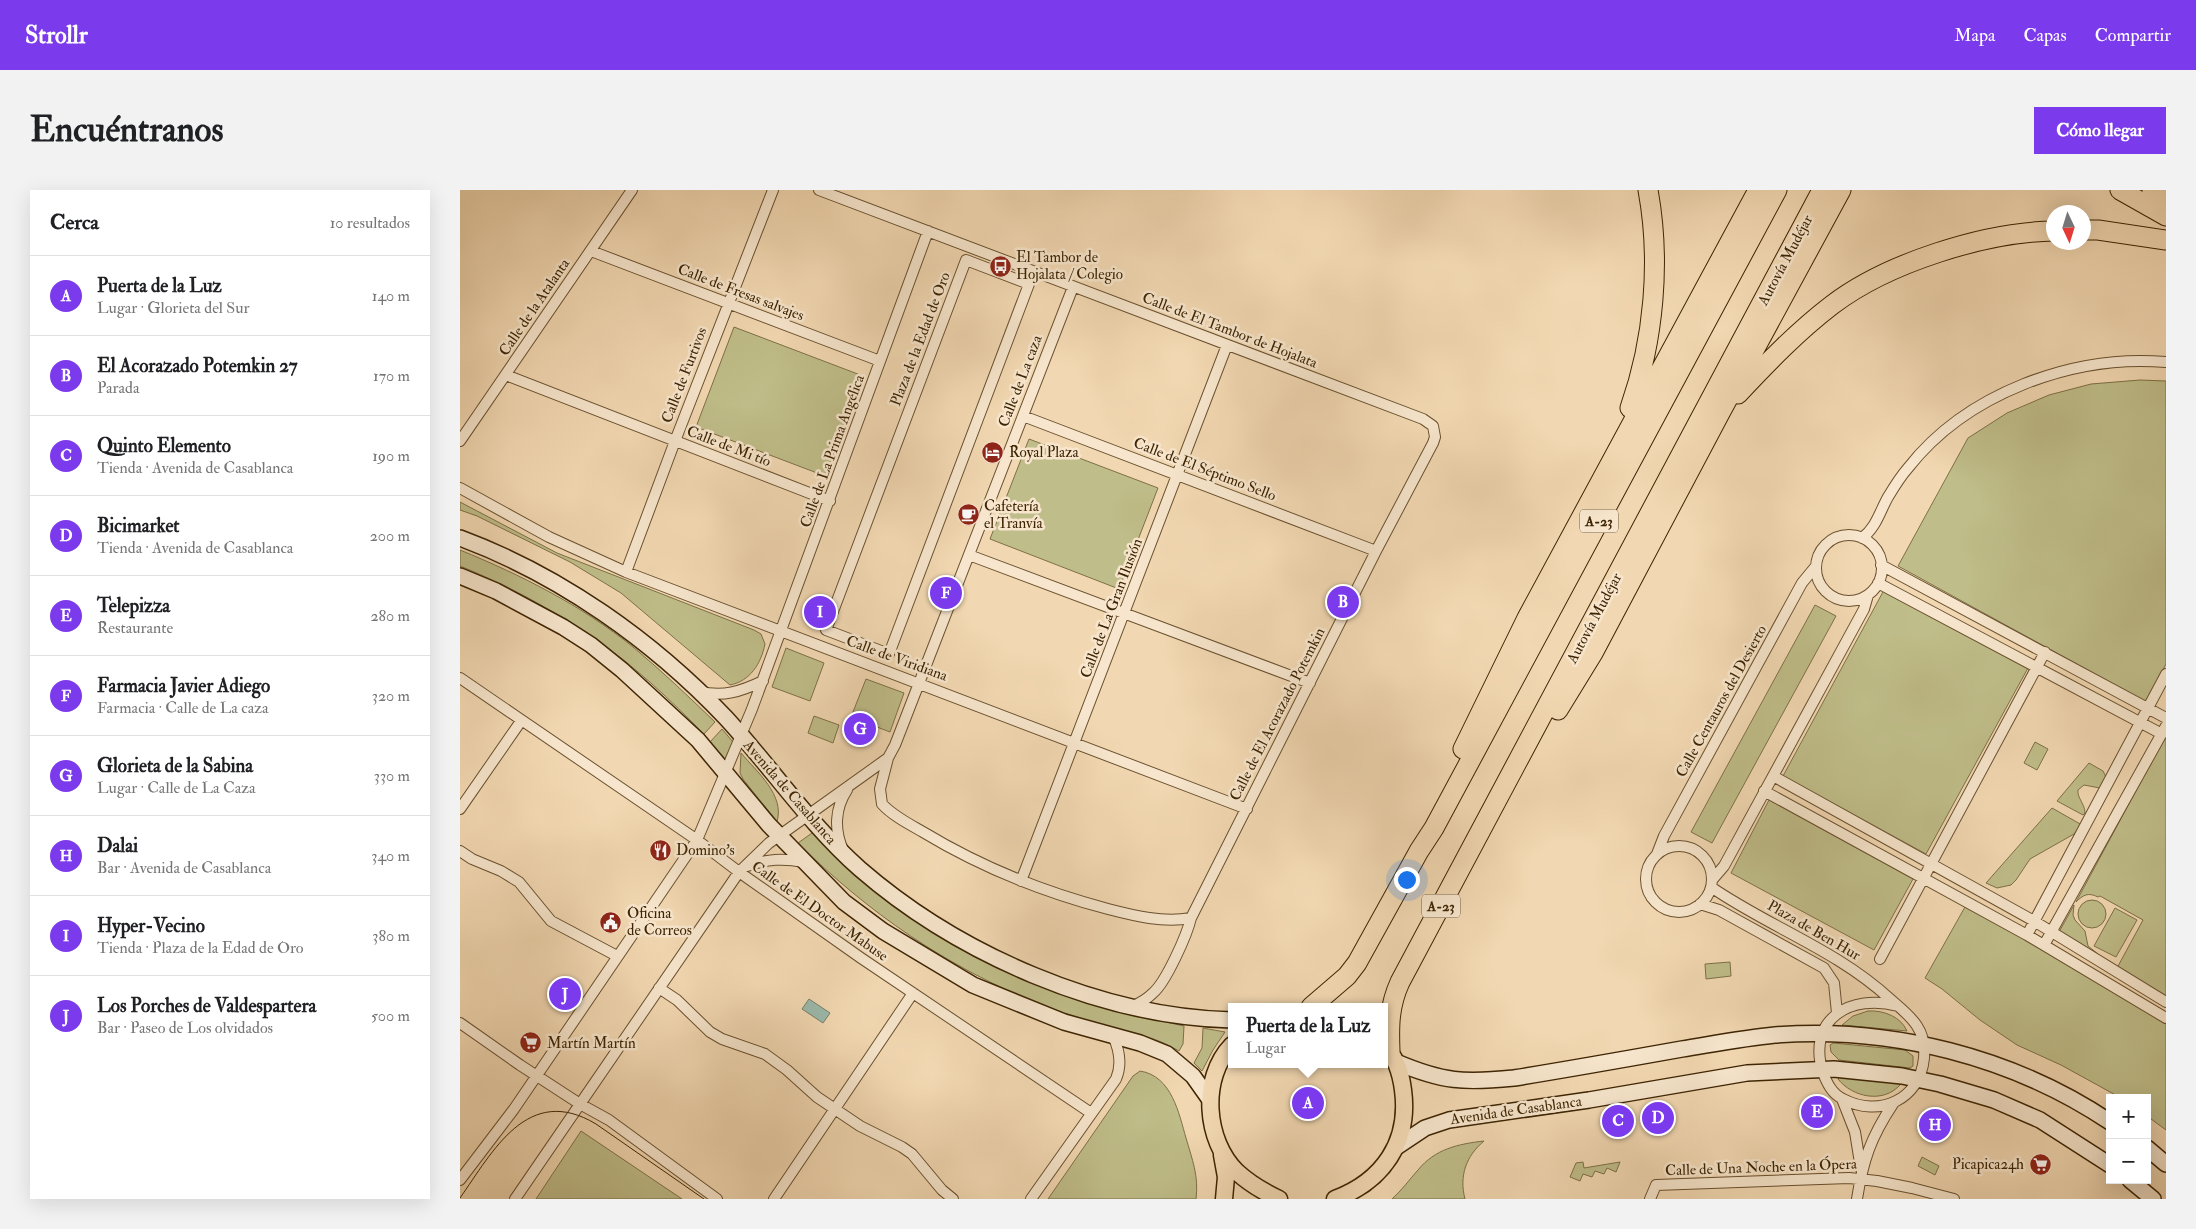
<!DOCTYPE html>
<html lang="es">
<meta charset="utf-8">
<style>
:root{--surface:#fff;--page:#f2f2f2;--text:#202124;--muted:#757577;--line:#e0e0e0;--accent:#7c3aed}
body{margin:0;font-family:"IM FELL Double Pica",serif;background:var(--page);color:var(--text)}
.controls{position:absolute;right:15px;bottom:15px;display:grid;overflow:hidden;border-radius:0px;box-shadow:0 5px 20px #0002}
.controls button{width:45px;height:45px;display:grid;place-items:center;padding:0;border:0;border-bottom:1px solid var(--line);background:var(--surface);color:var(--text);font:25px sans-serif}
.compass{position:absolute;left:1586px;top:15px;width:45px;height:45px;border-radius:50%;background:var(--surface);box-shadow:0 5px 20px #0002;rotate:176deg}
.you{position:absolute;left:946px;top:689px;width:18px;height:18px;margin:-12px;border:4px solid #fff;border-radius:50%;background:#1a73e8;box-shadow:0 0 0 8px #1a73e833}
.badge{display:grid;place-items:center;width:32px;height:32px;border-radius:50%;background:var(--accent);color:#fff;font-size:16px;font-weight:700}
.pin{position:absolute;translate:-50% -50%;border:2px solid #fff;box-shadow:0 1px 5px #0006}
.popup{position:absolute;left:768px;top:813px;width:160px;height:65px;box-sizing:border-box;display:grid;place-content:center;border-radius:0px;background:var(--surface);filter:drop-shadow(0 1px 4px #0005);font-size:16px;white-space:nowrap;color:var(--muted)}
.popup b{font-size:19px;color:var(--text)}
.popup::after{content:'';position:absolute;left:50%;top:100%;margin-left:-10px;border:10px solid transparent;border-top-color:var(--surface)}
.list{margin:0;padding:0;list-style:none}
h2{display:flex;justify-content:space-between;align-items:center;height:65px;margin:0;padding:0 20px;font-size:21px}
h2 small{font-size:16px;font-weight:400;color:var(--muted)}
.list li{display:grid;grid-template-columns:32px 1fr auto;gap:15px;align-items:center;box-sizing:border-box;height:80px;padding:0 20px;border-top:1px solid var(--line)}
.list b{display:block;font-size:19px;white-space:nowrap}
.list p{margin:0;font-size:16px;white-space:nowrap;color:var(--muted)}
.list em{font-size:16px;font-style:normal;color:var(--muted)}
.map{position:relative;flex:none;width:1706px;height:1009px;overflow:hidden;border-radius:0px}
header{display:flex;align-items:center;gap:30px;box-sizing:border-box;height:70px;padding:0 25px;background:var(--accent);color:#fff}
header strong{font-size:24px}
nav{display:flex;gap:28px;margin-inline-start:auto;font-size:18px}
.intro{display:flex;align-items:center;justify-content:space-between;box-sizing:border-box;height:120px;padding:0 30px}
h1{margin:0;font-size:35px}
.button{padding:12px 22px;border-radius:0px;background:var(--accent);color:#fff;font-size:18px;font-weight:700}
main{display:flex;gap:30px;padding:0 30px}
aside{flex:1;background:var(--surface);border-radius:0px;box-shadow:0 5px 20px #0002}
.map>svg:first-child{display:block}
.green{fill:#bfbd89;stroke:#7e7046}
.water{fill:#9bbaad;stroke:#757e69}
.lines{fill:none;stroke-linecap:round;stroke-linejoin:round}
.street-casing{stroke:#6a512f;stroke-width:12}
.secondary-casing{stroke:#3d2403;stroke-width:18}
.primary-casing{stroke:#3d2403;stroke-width:19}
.highway-casing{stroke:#3d2403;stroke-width:21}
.street{stroke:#f7e6cd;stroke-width:10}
.secondary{stroke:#f7e6cd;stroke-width:15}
.primary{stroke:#f2d8b2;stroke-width:16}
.highway{stroke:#f2d8b2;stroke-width:19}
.tram{stroke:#3d2403;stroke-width:1}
.labels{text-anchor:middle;stroke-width:5;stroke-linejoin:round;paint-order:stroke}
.shield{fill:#f7e6cd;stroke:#755e40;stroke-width:1}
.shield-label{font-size:14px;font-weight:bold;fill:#3d2403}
.poi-label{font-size:15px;fill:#3d2403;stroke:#f7e6cd;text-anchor:start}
.street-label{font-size:15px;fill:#3d2403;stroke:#f7e6cd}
</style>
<header>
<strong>Strollr</strong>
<nav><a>Mapa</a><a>Capas</a><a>Compartir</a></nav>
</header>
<div class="intro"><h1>Encuéntranos</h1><a class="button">Cómo llegar</a></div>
<main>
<aside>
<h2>Cerca<small>10 resultados</small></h2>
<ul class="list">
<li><span class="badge">A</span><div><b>Puerta de la Luz</b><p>Lugar · Glorieta del Sur</p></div><em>140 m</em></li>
<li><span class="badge">B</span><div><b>El Acorazado Potemkin 27</b><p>Parada</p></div><em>170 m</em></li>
<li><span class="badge">C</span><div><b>Quinto Elemento</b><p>Tienda · Avenida de Casablanca</p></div><em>190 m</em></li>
<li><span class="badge">D</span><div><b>Bicimarket</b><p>Tienda · Avenida de Casablanca</p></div><em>200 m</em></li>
<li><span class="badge">E</span><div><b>Telepizza</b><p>Restaurante</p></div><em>280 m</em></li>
<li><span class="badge">F</span><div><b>Farmacia Javier Adiego</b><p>Farmacia · Calle de La caza</p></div><em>320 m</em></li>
<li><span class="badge">G</span><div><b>Glorieta de la Sabina</b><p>Lugar · Calle de La Caza</p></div><em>330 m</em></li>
<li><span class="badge">H</span><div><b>Dalai</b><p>Bar · Avenida de Casablanca</p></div><em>340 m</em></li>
<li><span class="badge">I</span><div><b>Hyper-Vecino</b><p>Tienda · Plaza de la Edad de Oro</p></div><em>380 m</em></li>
<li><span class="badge">J</span><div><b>Los Porches de Valdespartera</b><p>Bar · Paseo de Los olvidados</p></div><em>500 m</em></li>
</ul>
</aside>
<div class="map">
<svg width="1706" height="1009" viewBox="0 0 1706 1009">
<rect width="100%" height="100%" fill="#f2d8b2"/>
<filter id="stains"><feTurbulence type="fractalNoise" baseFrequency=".004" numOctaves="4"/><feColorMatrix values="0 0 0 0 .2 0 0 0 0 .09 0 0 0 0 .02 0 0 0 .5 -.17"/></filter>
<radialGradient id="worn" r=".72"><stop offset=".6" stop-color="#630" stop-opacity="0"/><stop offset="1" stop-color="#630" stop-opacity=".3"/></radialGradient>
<!-- green -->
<path class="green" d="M 274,137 L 403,186 L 365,286 L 236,237 Z
M 1680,190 L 1706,191 L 1706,474 L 1686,512 L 1438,376 L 1508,248 L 1547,223 L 1589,205 L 1631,194 Z
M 569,249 L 698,298 L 659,399 L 530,349 Z
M 0,312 L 97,363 L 294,440 L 301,444 L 305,454 C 301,474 290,491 270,495 L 161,403 L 110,372 L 17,326 L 0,320 Z
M 0,360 C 61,385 121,415 173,457 C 202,481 228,506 255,532 L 244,544 C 227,527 210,510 192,494 C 136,444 69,404 0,376 Z
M 1424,400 L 1568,478 L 1466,664 L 1323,586 Z
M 1355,415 L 1376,426 L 1252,653 L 1231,642 Z
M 326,458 L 364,473 L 350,511 L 312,497 Z
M 406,489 L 444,503 L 430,542 L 391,527 Z
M 354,526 L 379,535 L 373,553 L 348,543 Z
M 262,539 L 273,552 L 265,569 L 250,552 Z
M 1706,545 L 1706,808 L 1657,778 L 1683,730 L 1640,706 L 1638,707 C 1628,702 1623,705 1616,712 Z
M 1575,552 L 1588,559 L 1577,580 L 1564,573 Z
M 281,563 C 297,582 325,605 317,632 L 283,589 L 280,583 Z
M 1629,573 L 1643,581 L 1646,587 L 1640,598 L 1624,595 L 1618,600 C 1617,608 1625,614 1625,623 L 1623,625 L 1597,611 Z
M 1309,610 L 1453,689 L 1414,760 L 1271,683 Z
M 1592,618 L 1622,635 L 1614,644 L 1570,669 L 1556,690 L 1551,695 L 1537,698 L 1526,693 Z
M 352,643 L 394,682 L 580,795 L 649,819 L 724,836 L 723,854 L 719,861 C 698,848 676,844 652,837 C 627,831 603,823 580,814 C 488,778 407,722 338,653 Z
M1618 724a14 14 0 1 1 28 0a14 14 0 1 1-28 0Z
M 1614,715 L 1613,725 L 1615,730 L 1625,741 L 1628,756 L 1638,764 L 1637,766 L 1599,742 Z
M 1505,717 L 1596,766 L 1706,834 L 1706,940 L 1687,926 L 1687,908 L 1661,908 L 1601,875 L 1557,855 L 1520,830 L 1482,799 L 1465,788 Z
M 1655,718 L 1677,730 L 1656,767 L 1634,756 Z
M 1270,772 L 1271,786 L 1246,789 L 1245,774 Z
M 1408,821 C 1424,820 1441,827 1447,841 L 1382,835 L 1393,826 Z
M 743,838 L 765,842 L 753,860 L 742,881 L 734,873 L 742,858 Z
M 1373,853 L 1445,860 L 1453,866 L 1453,876 L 1450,878 L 1379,870 L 1371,862 L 1370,855 Z
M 680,881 C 712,886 719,924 726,948 C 732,969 739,986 736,1009 L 588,1009 L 673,886 Z
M 1379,887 L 1438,893 L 1440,895 C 1423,914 1392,907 1378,889 Z
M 121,941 L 222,1009 L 76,1009 Z
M 1024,951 C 1006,966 999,986 1005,1009 L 932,1009 C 942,1000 949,990 958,980 C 975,959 998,954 1024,951 Z
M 1462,967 L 1479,976 L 1475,985 L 1458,976 Z
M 1123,972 L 1124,978 L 1160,972 L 1156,982 L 1147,978 L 1144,984 L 1135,981 L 1132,987 L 1123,984 L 1120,991 L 1110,987 L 1116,973 Z"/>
<!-- water -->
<path class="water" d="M 349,809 L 370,823 L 363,833 L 342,819 Z"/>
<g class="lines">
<defs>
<path id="street" d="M 359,0 L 963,229 L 973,236 L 975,247 L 973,253 L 916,361 L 731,728 C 727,745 706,792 693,803 C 687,809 680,813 673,816
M 131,61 L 420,171
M 506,70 L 569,94 L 429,464 L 366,440 Z
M 46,185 L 370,311
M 563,226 L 916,361
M 0,251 L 172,0
M 0,298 L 89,347 L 166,382 L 787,619
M1356 378a33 33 0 1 1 66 0a33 33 0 1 1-66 0Z
M 1402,348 C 1416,338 1420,321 1428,307 C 1434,297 1440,287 1448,278 C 1506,204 1612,164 1706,172
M 509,365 L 850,493
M 1421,375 L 1706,528
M 166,382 L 215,251 L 313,0
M 1418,393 L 1702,544
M 0,488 L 237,650 L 279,682 L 401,768 L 631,923
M 239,501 C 262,508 282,501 303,491
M 428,568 L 420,599 L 422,614 C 433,626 449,634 463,642 C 521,677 583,702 648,719 C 675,726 703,733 731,728
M 1313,586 L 1574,731 L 1706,812
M 1304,601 L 1567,745 L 1706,828
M 0,619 L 61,531
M1186 689a33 33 0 1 1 66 0a33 33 0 1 1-66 0Z
M 383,660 C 374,640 375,618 387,600
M 0,661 L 12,669 L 41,681 L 59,692 L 91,731 L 157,766
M 1197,664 L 1204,646 L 1342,393 L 1356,376
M 287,676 C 307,669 323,668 344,672
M 1252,690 L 1264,676 L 1404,419 L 1408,405
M 561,691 L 767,155
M 1251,697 C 1309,737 1377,760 1430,809 C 1439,817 1450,825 1457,836 C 1463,845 1465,856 1464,868 C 1460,910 1419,928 1383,909 C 1372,904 1367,893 1363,883 C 1346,829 1391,803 1438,816
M 1240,714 L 1259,720 L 1364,778 L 1374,793 L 1377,823
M 1567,745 L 1706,484
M 1584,755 L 1706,536
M 1420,769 L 1585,462
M 199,798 L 217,810 L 250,842 L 262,849 L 305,864 L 327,880 L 357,907 L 400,936 L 442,957 L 452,964 L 482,1000 L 493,1009
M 0,833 L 60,875 L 120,914 L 149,930 L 257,1009
M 1382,909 L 1395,942 L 1401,979
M 0,990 L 54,919 L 237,650 L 292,519 L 468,41
M 55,1009 L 279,682 L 309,653 L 428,568 L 435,555 L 613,97
M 314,1009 L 453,803
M 571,1009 L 656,889 C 662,875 659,859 653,846
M 1190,1009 L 1196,995 L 1389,988 L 1417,991 L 1452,998 L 1494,1009
M 1397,1009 C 1403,970 1411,947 1433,914"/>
<path id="secondary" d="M 0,348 C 100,385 193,451 266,528 C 312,578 349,634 400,679 C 498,764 641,827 772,830
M 0,386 L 36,401 L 103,437 L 131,455 L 162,480 L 238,550 L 309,635 L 384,712 L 423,741 L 513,795 L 604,832 L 680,853 L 707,864 L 733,886 L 750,910
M 936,872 C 983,892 1004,893 1054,888 C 1110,879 1166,869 1222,859 C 1253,854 1284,848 1315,845 C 1431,836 1553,867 1650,932
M 935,958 L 965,938 L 989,930 L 1129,910 L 1287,883 L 1374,879 L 1442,886 L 1480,894 L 1534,910 L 1580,930 L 1650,975
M 1687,958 L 1706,974
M 1670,990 L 1693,1009"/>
<path id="primary" d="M 772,855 C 740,888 745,951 777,982 C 789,993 804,1002 819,1009
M 762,965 L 766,987 L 764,1009
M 875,1009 C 923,991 950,952 943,900 C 941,884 936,867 924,855"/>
<path id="highway" d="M 1660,0 L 1706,26
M 1692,0 L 1706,8
M 1624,40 L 1638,40 L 1706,50
M 1278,204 C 1308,172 1338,141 1372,115 C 1427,73 1525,42 1594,41
M 1170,218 C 1194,150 1201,71 1188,0
M 1098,520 L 1133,463 L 1260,223 L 1381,0
M 1003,559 L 1067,428 L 1298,0
M 851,817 L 887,786 L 897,773 L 959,661 L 974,638 L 1317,0
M 930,861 C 929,836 929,816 940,792 L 1362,0"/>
</defs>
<!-- street casing -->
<use href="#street" class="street-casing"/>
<!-- secondary casing -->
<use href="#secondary" class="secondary-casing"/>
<!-- primary casing -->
<use href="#primary" class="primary-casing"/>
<!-- highway casing -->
<use href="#highway" class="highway-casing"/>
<!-- street -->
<use href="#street" class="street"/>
<!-- secondary -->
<use href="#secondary" class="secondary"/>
<!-- primary -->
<use href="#primary" class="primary"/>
<!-- highway -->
<use href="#highway" class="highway"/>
<!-- tram -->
<path class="tram" d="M 0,1008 C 33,961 68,893 136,934 L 244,1009"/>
</g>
<!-- icons -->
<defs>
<symbol id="bus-disc" viewBox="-11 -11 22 22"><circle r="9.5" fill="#8f2418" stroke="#f7e6cd"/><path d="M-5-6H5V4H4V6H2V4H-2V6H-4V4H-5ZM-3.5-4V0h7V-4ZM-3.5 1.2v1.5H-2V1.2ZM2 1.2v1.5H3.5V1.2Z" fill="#fff"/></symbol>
<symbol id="hotel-disc" viewBox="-11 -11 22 22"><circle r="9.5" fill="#8f2418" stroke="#f7e6cd"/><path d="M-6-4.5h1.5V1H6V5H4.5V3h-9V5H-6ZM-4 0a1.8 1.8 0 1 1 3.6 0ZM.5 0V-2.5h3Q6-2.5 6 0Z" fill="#fff"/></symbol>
<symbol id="cafe-disc" viewBox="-11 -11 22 22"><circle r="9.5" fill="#8f2418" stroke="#f7e6cd"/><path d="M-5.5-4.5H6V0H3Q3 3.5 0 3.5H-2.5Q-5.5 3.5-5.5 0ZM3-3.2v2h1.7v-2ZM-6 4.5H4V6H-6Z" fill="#fff"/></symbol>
<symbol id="restaurant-disc" viewBox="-11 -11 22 22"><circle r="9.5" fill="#8f2418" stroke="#f7e6cd"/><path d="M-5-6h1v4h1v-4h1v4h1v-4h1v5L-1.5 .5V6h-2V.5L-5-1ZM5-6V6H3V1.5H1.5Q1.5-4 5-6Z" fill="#fff"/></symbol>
<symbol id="civic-disc" viewBox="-11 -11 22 22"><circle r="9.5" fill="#8f2418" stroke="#f7e6cd"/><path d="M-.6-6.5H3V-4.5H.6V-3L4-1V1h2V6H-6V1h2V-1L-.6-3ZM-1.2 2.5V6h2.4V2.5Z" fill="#fff"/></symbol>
<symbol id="supermarket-disc" viewBox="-11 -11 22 22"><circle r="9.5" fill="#8f2418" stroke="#f7e6cd"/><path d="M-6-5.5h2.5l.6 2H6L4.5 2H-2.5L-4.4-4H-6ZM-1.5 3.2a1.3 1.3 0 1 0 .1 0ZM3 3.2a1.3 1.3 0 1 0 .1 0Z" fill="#fff"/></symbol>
</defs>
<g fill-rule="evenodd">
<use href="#bus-disc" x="528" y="64" width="25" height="25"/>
<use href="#hotel-disc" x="520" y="250" width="25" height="25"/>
<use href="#cafe-disc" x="496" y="312" width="25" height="25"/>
<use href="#restaurant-disc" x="188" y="648" width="25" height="25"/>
<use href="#civic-disc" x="138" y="720" width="25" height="25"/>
<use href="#supermarket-disc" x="58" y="840" width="25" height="25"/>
<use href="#supermarket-disc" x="1568" y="962" width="25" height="25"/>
</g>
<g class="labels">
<!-- shield labels -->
<g class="shield">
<rect x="1120" y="319.5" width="38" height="23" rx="4"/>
<rect x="962" y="704.5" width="38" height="23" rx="4"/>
</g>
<g class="shield-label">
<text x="1139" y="336">A-23</text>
<text x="981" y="721">A-23</text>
</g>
<!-- poi labels -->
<g class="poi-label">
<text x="556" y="72">El Tambor de<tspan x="556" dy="17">Hojalata / Colegio</tspan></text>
<text x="549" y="267">Royal Plaza</text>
<text x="524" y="321">Cafetería<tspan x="524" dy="17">el Tranvía</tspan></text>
<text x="216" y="665">Domino's</text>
<text x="167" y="728">Oficina<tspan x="167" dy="17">de Correos</tspan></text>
<text x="87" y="858">Martín Martín</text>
<text x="1564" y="979" text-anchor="end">Picapica24h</text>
</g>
<!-- street labels -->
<g class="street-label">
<text transform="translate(1325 70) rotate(-62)" y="5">Autovía Mudéjar</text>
<text transform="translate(281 102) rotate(21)" y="5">Calle de Fresas salvajes</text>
<text transform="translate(74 117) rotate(-56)" y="5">Calle de la Atalanta</text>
<text transform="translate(770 140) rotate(21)" y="5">Calle de El Tambor de Hojalata</text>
<text transform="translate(460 149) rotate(-69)" y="5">Plaza de la Edad de Oro</text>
<text transform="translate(224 185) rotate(-69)" y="5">Calle de Furtivos</text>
<text transform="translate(560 191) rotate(-69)" y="5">Calle de La caza</text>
<text transform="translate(269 256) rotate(21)" y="5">Calle de Mi tío</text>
<text transform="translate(372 261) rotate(-70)" y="5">Calle de La Prima Angélica</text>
<text transform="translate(745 279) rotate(21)" y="5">Calle de El Séptimo Sello</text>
<text transform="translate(651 418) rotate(-69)" y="5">Calle de La Gran Ilusión</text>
<text transform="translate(1134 428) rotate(-62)" y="5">Autovía Mudéjar</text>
<text transform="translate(437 468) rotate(20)" y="5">Calle de Viridiana</text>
<text transform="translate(1261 511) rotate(-61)" y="5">Calle Centauros del Desierto</text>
<text transform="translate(817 524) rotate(-63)" y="5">Calle de El Acorazado Potemkin</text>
<text transform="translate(330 602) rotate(49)" y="5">Avenida de Casablanca</text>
<text transform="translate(360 721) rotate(35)" y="5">Calle de El Doctor Mabuse</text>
<text transform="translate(1354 740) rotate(30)" y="5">Plaza de Ben Hur</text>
<text transform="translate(1056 920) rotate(-8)" y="5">Avenida de Casablanca</text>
<text transform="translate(1301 977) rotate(-2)" y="5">Calle de Una Noche en la Ópera</text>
</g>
</g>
<rect width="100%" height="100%" filter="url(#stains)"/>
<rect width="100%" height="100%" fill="url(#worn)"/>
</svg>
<div class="controls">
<button>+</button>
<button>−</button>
</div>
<svg class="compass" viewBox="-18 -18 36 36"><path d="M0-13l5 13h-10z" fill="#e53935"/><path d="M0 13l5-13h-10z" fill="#757577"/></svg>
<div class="you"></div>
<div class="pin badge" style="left:848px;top:913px">A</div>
<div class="popup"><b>Puerta de la Luz</b>Lugar</div>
<div class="pin badge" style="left:883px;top:412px">B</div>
<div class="pin badge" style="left:1158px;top:931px">C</div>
<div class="pin badge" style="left:1198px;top:928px">D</div>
<div class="pin badge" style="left:1357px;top:922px">E</div>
<div class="pin badge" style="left:486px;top:403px">F</div>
<div class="pin badge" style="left:400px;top:539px">G</div>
<div class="pin badge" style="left:1475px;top:935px">H</div>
<div class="pin badge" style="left:360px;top:422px">I</div>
<div class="pin badge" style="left:105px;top:804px">J</div>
</div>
</main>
